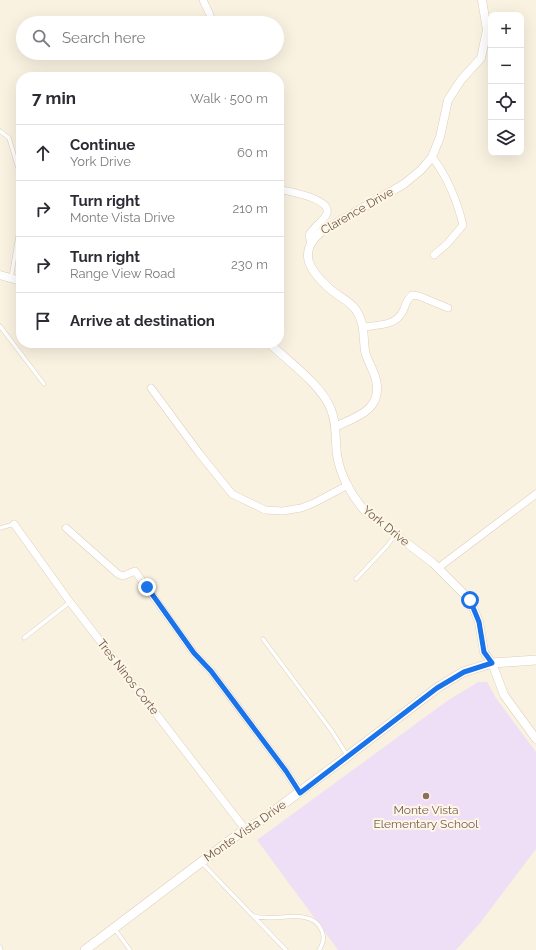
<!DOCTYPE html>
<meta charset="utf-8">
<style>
:root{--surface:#fff;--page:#f7f7f7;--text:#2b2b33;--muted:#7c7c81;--line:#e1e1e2}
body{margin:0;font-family:Raleway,sans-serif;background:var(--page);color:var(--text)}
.controls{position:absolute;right:12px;top:12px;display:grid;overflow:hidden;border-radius:8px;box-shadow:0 4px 16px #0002}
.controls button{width:36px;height:36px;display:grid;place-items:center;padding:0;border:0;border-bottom:1px solid var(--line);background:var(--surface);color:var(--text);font:20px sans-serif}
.stop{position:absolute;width:12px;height:12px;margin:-9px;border:3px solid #1a73e8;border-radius:50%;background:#fff}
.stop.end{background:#1a73e8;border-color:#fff;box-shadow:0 1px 4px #0008}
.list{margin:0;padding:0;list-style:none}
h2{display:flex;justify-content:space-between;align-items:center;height:52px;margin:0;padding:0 16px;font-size:17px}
h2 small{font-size:13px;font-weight:400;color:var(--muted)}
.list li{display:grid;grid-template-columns:26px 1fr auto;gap:12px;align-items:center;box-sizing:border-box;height:56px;padding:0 16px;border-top:1px solid var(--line)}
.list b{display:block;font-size:15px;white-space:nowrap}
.list p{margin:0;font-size:13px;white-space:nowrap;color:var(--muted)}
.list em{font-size:13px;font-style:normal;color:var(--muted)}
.icon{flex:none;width:22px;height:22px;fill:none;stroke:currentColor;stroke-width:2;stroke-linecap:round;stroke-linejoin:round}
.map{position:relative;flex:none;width:536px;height:950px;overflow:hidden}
.search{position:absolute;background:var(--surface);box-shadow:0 4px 16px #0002;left:16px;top:16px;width:268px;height:44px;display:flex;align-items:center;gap:10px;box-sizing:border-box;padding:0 14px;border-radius:22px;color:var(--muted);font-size:15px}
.panel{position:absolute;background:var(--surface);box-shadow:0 4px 16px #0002;left:16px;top:72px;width:268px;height:276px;border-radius:16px}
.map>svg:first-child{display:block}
.education{fill:#efdff6}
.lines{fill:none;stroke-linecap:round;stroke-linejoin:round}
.service-casing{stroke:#decebe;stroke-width:4.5}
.minor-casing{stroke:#decebe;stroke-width:8}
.tertiary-casing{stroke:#decebe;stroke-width:9}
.secondary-casing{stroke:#dfcdba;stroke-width:10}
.service{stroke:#fff;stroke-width:3.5}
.minor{stroke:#fff;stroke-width:7}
.tertiary{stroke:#fff;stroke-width:8}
.secondary{stroke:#fff;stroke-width:9}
.route{stroke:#1a73e8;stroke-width:5}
.education-dot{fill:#8d6e63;stroke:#fef6e7;stroke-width:1.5}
.labels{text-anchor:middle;stroke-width:4;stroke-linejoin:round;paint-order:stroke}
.street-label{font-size:12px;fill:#6f594a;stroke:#fef6e7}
.education-label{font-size:12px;fill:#785e54;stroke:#fef6e7}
</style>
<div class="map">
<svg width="536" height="950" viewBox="0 0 536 950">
<rect width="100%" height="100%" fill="#faf2e1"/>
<!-- education -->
<path class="education" d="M 478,682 L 487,682 L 496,698 L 536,752 L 536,849 L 480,923 L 456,950 L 338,950 L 257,840 L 447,701 Z"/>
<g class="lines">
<defs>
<path id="service" d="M 0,131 L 9,138 L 21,178
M 11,278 L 21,219
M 18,280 L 21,258
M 0,326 L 44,384
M 0,528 L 14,524
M 356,579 L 387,546 L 395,535
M 24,638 L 70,602
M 263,639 L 331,730 L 347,755
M 201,862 L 286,950
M 254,916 C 273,923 310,906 321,929 C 325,936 323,944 319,950
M 114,928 L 130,950
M 0,947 L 1,950"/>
<path id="minor" d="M 203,0 L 210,15 L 212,23
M 432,157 C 447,176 457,201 463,225 L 447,244 L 434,255
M 279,189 C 289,192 331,198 327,213 C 325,220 313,227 309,235 L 311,244
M 363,327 C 378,325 396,326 403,311 C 406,305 406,300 412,295 L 419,296 L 448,308
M 151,388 L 199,453 L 232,494 L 265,510 L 283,511 L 301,508 L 314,503 L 348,485
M 14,524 L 70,602 L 245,829
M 66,528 L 118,574 L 123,576 L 135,571 L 194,653 L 211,671 L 286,771 L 300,793
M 438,568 L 536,494"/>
<path id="tertiary" d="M 0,275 L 21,281
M 269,343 C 288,361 320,384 330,407 C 337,422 335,439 337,455 C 340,475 352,497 366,512 L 433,563 L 470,600 L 479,622 L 484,652 L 492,663 L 504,695 L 536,739
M 335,427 C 356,417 383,410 376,380 C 374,370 367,361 365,351 C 363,337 365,323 356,310 C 350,301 339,297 330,289 C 311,272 296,253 321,232 L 404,184 L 421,170 L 432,157 L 440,137 L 448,100 L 461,80 L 481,58 L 487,30 L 482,0"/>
<path id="secondary" d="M 349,755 L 437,688 L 463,672 L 492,663 L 536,660
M 85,950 L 245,829 L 259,822 L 348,756"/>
</defs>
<!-- service casing -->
<use href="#service" class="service-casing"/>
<!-- minor casing -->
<use href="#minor" class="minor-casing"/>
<!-- tertiary casing -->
<use href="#tertiary" class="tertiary-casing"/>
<!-- secondary casing -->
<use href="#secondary" class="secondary-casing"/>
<!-- service -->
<use href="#service" class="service"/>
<!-- minor -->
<use href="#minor" class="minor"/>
<!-- tertiary -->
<use href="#tertiary" class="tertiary"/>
<!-- secondary -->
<use href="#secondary" class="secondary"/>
</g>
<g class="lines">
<!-- route -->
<path class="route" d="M 147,587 L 194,653 L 211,671 L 286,771 L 300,793 L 437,688 L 464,672 L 492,663 L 484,652 L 479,622 L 470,600"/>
</g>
<!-- markers -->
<circle class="education-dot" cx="426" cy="796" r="4"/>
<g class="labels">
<!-- street labels -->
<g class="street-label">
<text transform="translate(357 211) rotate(-30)" y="4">Clarence Drive</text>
<text transform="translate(386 526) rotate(39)" y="4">York Drive</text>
<text transform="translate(128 677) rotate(52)" y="4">Tres Ninos Corte</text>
<text transform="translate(245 831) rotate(-35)" y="4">Monte Vista Drive</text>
</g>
<!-- education labels -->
<g class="education-label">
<text x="426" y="814">Monte Vista<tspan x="426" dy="14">Elementary School</tspan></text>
</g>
</g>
</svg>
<div class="controls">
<button>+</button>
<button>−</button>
<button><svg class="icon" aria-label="locate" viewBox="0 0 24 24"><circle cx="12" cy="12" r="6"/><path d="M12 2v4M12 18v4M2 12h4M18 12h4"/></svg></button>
<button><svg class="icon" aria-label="layers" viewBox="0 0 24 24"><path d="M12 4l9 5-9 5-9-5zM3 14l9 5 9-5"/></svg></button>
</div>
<div class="stop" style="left:470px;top:600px"></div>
<div class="stop end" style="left:147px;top:587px"></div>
<div class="search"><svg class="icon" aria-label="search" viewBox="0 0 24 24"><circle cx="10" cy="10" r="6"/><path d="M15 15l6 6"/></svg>Search here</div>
<section class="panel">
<h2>7 min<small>Walk · 500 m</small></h2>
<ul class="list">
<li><svg class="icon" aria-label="ahead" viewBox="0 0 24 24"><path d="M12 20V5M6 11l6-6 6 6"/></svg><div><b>Continue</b><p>York Drive</p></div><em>60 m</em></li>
<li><svg class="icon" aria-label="right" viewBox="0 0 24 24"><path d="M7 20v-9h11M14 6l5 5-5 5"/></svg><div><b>Turn right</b><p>Monte Vista Drive</p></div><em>210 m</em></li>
<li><svg class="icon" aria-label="right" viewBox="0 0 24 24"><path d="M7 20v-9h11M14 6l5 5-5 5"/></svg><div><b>Turn right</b><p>Range View Road</p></div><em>230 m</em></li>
<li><svg class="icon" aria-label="arrive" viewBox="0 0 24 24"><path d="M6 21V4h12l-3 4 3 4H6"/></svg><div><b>Arrive at destination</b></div></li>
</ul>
</section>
</div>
